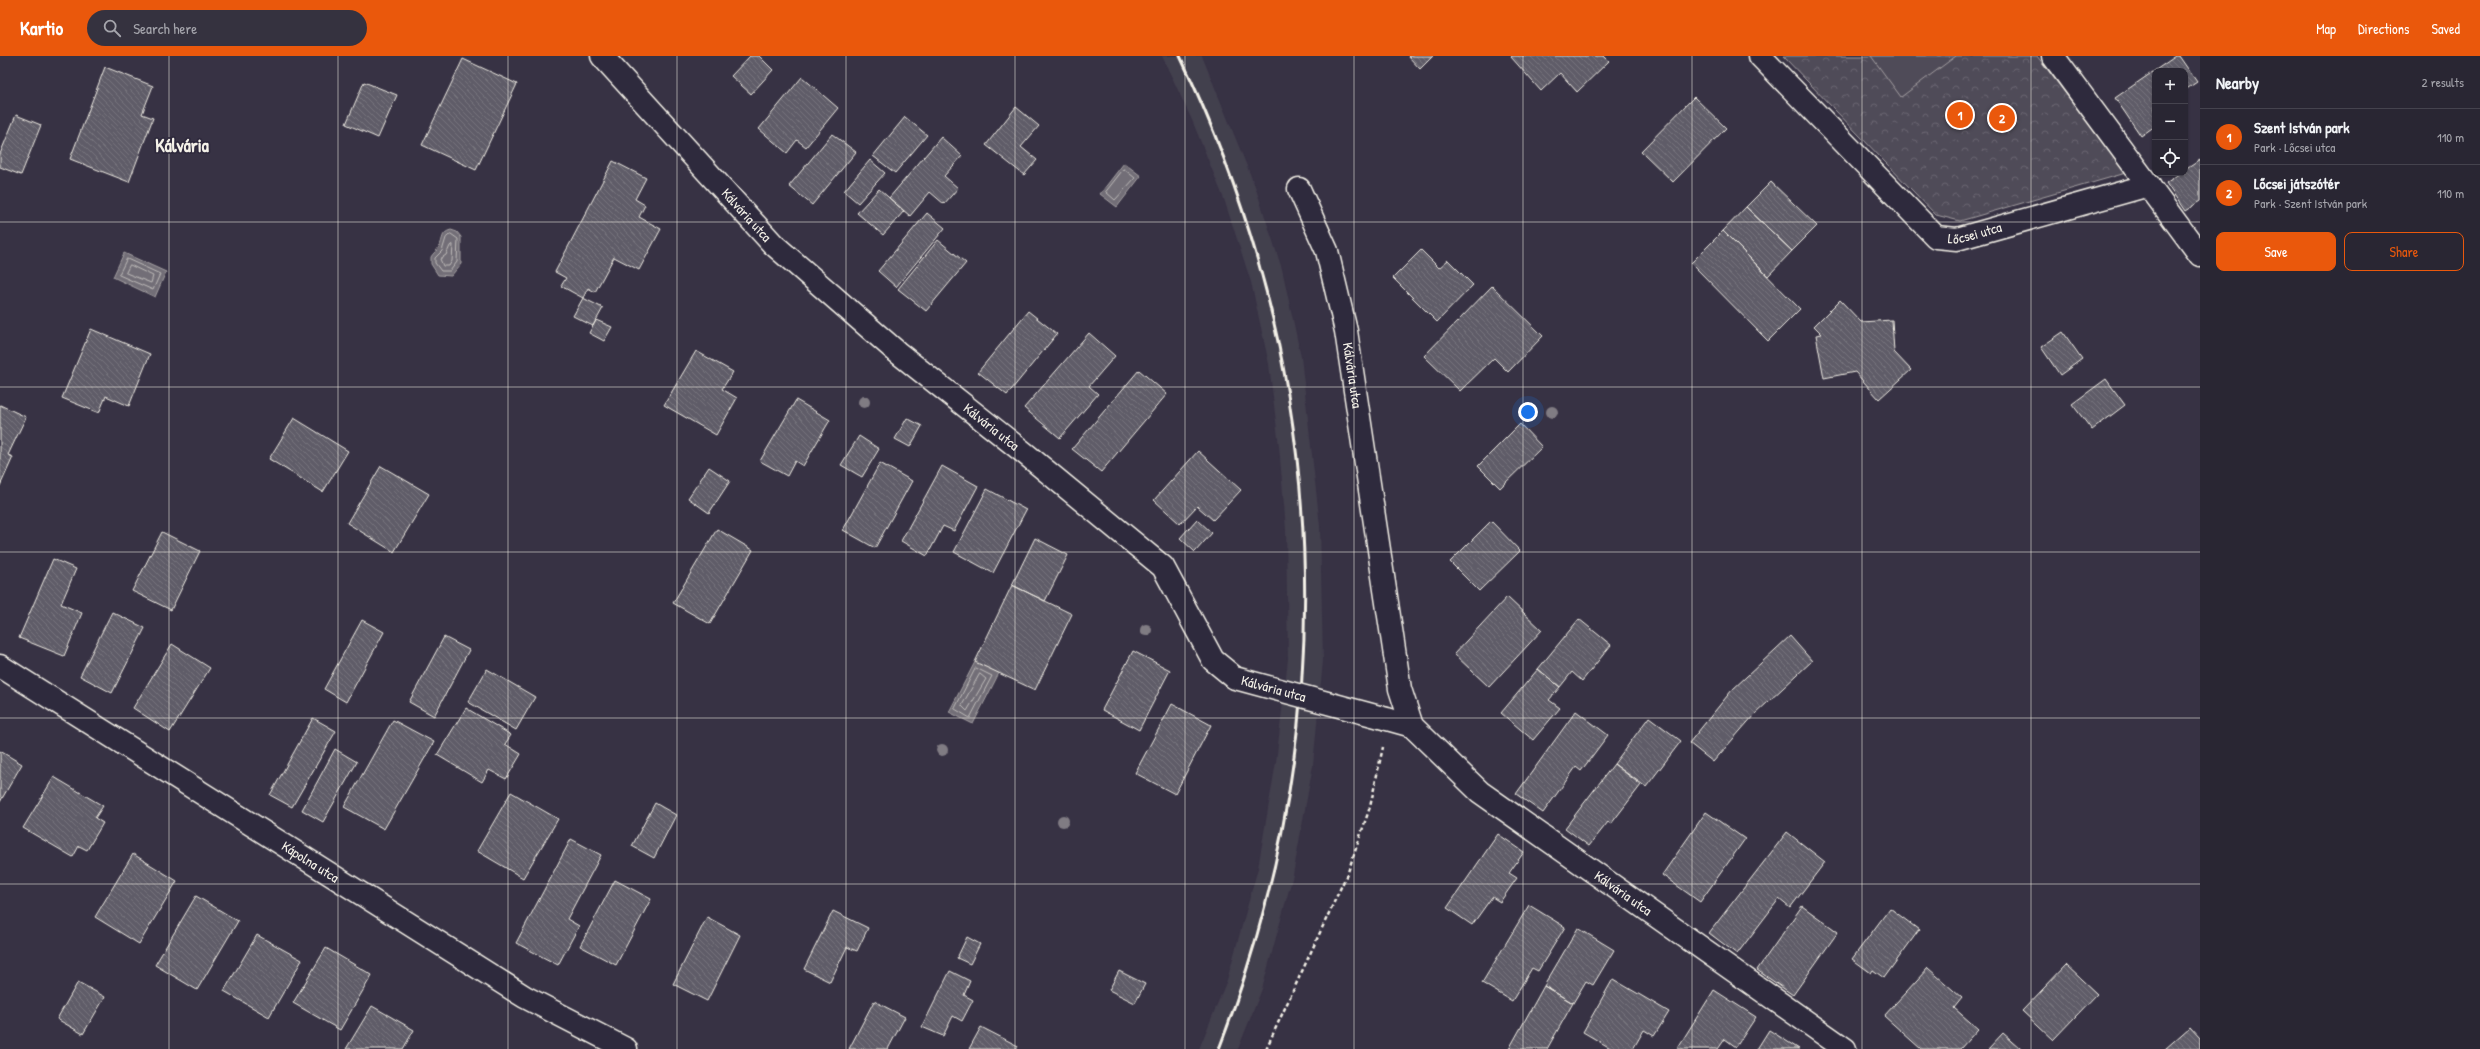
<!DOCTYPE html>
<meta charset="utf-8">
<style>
:root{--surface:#292633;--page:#35323f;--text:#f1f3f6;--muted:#a5a5ac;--line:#45434e;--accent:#ea580c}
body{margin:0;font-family:"Patrick Hand",sans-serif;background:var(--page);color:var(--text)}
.controls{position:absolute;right:12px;top:12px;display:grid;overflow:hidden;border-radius:8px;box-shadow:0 1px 3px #0004}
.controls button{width:36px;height:36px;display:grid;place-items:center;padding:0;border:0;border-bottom:1px solid var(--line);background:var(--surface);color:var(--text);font:20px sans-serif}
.you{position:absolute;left:1528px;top:356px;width:14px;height:14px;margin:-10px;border:3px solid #fff;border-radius:50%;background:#1a73e8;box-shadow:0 0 0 6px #1a73e833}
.badge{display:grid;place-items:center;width:26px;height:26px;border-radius:50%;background:var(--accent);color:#fff;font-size:13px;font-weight:700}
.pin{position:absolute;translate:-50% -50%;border:2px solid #fff;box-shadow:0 1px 4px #0006}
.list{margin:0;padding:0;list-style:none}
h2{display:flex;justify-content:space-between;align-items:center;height:52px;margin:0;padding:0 16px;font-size:17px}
h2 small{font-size:13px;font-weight:400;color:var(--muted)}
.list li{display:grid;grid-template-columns:26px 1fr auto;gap:12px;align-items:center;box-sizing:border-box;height:56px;padding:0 16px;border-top:1px solid var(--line)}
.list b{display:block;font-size:15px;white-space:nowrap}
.list p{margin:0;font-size:13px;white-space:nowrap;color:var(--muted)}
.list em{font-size:13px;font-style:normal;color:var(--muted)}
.actions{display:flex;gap:8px;padding:12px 16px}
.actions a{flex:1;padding:9px 0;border:1px solid var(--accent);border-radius:8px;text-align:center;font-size:14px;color:var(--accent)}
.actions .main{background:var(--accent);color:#fff}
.icon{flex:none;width:22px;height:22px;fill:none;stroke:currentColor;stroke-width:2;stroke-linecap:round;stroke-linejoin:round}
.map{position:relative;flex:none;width:2200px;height:993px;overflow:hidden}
header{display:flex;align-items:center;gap:24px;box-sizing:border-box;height:56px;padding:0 20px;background:var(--accent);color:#fff}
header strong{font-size:19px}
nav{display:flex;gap:22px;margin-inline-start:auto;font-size:14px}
.search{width:280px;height:36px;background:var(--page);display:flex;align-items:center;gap:10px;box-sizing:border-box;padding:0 14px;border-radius:22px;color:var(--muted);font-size:15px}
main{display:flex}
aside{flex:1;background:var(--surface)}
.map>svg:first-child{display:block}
.built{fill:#433f4e}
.forest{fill:url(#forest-crowns);stroke:#a29ea0}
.pitch{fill:#504b59;stroke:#a29ea0}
.water{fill:#726e77;stroke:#a6a2a4}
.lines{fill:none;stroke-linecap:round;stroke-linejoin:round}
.shore{stroke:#c0bdbb;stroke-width:1}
.building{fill:url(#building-back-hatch);stroke:#f4f1e8}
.minor-casing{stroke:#f4f1e8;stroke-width:25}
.path{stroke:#f4f1e8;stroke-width:2.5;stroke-dasharray:4 3;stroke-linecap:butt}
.minor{stroke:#2f2a3d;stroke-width:22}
.rail{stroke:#f4f1e8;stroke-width:3}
.minor-bridge-casing{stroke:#f4f1e8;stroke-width:25;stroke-linecap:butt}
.minor-bridge{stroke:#2f2a3d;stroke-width:22}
.tree{fill:#807b83}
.grid{fill:none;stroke:#f4f1e8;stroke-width:1;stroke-opacity:0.55}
.labels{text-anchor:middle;stroke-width:3.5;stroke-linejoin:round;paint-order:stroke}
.street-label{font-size:14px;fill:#f4f1e8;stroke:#2f2a3d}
.district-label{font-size:18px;font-weight:bold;fill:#f4f1e8;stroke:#2f2a3d}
</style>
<header>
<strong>Kartio</strong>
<div class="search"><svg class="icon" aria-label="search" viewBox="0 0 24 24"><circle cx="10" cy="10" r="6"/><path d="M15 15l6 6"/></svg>Search here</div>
<nav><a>Map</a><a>Directions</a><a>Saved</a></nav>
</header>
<main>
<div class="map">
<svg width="2200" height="993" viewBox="0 0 2200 993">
<defs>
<pattern id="forest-crowns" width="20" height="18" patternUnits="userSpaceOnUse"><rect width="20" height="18" fill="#504b59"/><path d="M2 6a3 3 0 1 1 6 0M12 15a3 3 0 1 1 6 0" fill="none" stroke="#6a6571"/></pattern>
<pattern id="building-back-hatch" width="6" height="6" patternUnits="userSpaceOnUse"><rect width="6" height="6" fill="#5f5c67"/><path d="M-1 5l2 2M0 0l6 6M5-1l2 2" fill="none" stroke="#77747d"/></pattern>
</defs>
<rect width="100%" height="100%" fill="#373244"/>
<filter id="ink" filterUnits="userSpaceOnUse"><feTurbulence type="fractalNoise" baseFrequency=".025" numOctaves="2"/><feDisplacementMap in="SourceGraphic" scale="8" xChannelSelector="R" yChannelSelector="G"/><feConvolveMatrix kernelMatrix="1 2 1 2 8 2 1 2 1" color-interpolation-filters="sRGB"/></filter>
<g filter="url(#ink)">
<!-- built -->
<path class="built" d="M 1162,0 L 1202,0 L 1255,130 L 1282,213 L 1301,301 L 1320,470 L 1323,605 L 1313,709 L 1293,819 L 1262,933 L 1238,993 L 1199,993 L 1227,924 L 1258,812 L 1276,706 L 1288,603 L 1286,473 L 1279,390 L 1269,308 L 1251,226 L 1224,143 L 1192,64 Z"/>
<!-- forest -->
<path class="forest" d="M 1783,0 L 2037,0 L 2126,117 L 1960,165 L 1936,159 Z"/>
<!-- pitch -->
<path class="pitch" d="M 1871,0 L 1956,0 L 1901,41 Z"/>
<!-- water -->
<path class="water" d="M 1124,107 L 1141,120 L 1117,151 L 1100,138 Z
M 451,174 L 457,176 L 461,181 L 461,208 L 451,220 L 438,219 L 431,208 L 431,201 C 433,197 437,195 439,191 C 444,183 440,177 451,174 Z
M 124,197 L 166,216 L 155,241 L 113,221 Z
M 975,606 L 999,617 L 973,668 L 949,656 Z"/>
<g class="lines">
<!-- shore -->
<path class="shore" d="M 1124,113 L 1135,122 L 1115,144 L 1106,136 Z
M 451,178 L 458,183 L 457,206 L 450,215 L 441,215 L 435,207 L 435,202 L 442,195 L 446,182 Z
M 453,189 L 452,205 L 449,210 L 443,210 L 440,203 L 446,199 L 450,190 Z
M 127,203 L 160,218 L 153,234 L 119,219 Z
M 130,209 L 153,220 L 151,227 L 126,217 Z
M 976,612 L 992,620 L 970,662 L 955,653 Z
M 980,618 L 986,623 L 967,655 L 962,650 Z"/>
</g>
<!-- building -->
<path class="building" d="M 750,0 L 759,0 L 773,14 L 751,38 L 731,20 Z
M 1408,0 L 1433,0 L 1420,13 Z
M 1512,0 L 1604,0 L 1609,5 L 1577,36 L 1560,17 L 1541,35 L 1511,1 Z
M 2176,0 L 2179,0 L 2197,26 L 2185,34 L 2185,15 L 2155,15 L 2155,70 L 2141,80 L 2115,42 Z
M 463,3 L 517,28 L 476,114 L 422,89 Z
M 105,11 L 153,30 L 142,58 L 153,62 L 129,126 L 70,103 Z
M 802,21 L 838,52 L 806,91 L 797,84 L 787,97 L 759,73 Z
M 364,26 L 397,39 L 378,82 L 346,68 Z
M 1694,41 L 1726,72 L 1673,126 L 1641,95 Z
M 1016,51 L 1039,70 L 1021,91 L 1037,104 L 1024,119 L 986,89 Z
M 16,59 L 41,69 L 21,119 L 0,111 L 0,98 Z
M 905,61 L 927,79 L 895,117 L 873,100 Z
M 832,78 L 856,96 L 812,149 L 789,130 Z
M 941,81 L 962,100 L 944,120 L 958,132 L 944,148 L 930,136 L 910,160 L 889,142 Z
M 870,104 L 885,117 L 858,147 L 844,135 Z
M 2200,104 L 2200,145 L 2185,155 L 2166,127 L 2180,117 L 2185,117 L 2185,114 Z
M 613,105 L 646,122 L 635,143 L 645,149 L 639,161 L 661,173 L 639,214 L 614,201 L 595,236 L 588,232 L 583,242 L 561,230 L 566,222 L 555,216 Z
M 1771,126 L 1817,170 L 1792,195 L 1746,151 Z
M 879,133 L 904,155 L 883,179 L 857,157 Z
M 1746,151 L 1792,195 L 1768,220 L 1723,175 Z
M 927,157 L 945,172 L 896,231 L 878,215 Z
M 1723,175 L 1800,253 L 1768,285 L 1691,207 Z
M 938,184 L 966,207 L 926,255 L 898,233 Z
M 1421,194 L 1439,212 L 1448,204 L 1473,229 L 1437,266 L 1393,222 Z
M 1492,230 L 1543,280 L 1508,316 L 1494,302 L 1460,335 L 1424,300 Z
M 583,242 L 603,252 L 593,270 L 573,260 Z
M 1840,244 L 1861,266 L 1892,264 L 1894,296 L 1911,314 L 1879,343 L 1855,316 L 1824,322 L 1816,279 L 1822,278 L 1814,270 Z
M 1028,255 L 1057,278 L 1007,339 L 978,316 Z
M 596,264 L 612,271 L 604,285 L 589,277 Z
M 91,273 L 150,298 L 129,350 L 106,340 L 99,357 L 62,342 Z
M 2063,276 L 2082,303 L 2060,319 L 2041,291 Z
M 1089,277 L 1115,300 L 1089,330 L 1098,338 L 1060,382 L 1024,352 Z
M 696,295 L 733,316 L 722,333 L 737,342 L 716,379 L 664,349 Z
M 1139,314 L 1167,338 L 1101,416 L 1072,393 Z
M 2106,323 L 2125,349 L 2092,374 L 2072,348 Z
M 796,344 L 830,364 L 803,410 L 795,405 L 787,420 L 760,405 Z
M 0,349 L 26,361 L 8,399 L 13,401 L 0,430 Z
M 294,362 L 348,395 L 323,436 L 269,403 Z
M 907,362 L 922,370 L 910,391 L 895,383 Z
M 1520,368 L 1542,391 L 1500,432 L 1478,410 Z
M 859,380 L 879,393 L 862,421 L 841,409 Z
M 1198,395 L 1241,434 L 1213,464 L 1197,450 L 1180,468 L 1154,444 Z
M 880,407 L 912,425 L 875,492 L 843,474 Z
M 381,410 L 429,438 L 394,496 L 347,467 Z
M 942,410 L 978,430 L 954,475 L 943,470 L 927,500 L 901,485 Z
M 709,411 L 730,425 L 709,457 L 688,442 Z
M 987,433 L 1026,454 L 993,517 L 954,496 Z
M 1197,463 L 1212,477 L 1195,496 L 1180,482 Z
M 1491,465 L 1520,495 L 1479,535 L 1450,506 Z
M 717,473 L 753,494 L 710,568 L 673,547 Z
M 162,476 L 200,495 L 171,554 L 132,535 Z
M 1035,482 L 1068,499 L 1045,545 L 1012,529 Z
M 53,503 L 76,513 L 61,548 L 82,557 L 64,600 L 19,582 Z
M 1012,529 L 1072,558 L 1035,634 L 975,606 Z
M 1507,541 L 1542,574 L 1489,631 L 1454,598 Z
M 112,556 L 145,572 L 112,637 L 80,620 Z
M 1579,563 L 1611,589 L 1582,625 L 1572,616 L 1560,631 L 1538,613 Z
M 362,564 L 384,576 L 346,646 L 324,633 Z
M 1790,580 L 1812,605 L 1754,659 L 1713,706 L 1689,687 L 1732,634 Z
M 444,581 L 469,594 L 434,660 L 409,646 Z
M 172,588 L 210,612 L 170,676 L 133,652 Z
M 1133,595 L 1170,614 L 1139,674 L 1102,654 Z
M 487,613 L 535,641 L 516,674 L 468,646 Z
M 1538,613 L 1560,631 L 1549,644 L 1560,652 L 1533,684 L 1501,657 Z
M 1172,648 L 1211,669 L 1175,738 L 1135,717 Z
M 466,652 L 511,679 L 505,688 L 521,698 L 506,723 L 489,714 L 482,726 L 437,699 Z
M 1576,655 L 1608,679 L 1581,715 L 1576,711 L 1543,757 L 1516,738 Z
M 1649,661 L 1681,685 L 1646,731 L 1614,708 Z
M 313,662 L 336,675 L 292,751 L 270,739 Z
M 393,664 L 434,686 L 384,773 L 344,751 Z
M 335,693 L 357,706 L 323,766 L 302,754 Z
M 0,695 L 22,708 L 0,746 Z
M 1614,708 L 1641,729 L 1611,768 L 1608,766 L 1589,790 L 1565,772 Z
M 54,721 L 103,750 L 95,762 L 103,767 L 87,794 L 79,790 L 73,801 L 23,772 Z
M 511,736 L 558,763 L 523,822 L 477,795 Z
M 655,747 L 676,759 L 654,802 L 632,790 Z
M 1706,756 L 1745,783 L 1700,846 L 1662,819 Z
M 1787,776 L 1825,806 L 1790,852 L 1779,843 L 1737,898 L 1709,877 Z
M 1498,778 L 1524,796 L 1509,817 L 1517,822 L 1500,846 L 1492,841 L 1472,869 L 1447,852 Z
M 571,783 L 601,799 L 567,863 L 579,870 L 558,909 L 516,887 Z
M 133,798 L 177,825 L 139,888 L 95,861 Z
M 615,824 L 651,843 L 616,909 L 580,890 Z
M 196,840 L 238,865 L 197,934 L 155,909 Z
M 1529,849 L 1565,871 L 1538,915 L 1532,912 L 1512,945 L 1482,927 Z
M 1802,850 L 1838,876 L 1793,939 L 1757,914 Z
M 1890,852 L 1919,874 L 1884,922 L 1873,914 L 1871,917 L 1852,903 Z
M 833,855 L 868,872 L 857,895 L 847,891 L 830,926 L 804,913 Z
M 707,861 L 740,879 L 707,945 L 673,928 Z
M 1578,872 L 1614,894 L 1593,929 L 1586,925 L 1573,947 L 1544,930 Z
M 257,879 L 302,904 L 269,961 L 224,935 Z
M 967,881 L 980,888 L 970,908 L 957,902 Z
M 326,892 L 372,919 L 340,974 L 293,947 Z
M 2066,909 L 2097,938 L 2053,984 L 2022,955 Z
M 1928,912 L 1962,942 L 1954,952 L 1978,973 L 1960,993 L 1921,993 L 1884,960 Z
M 950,915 L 970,925 L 964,939 L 973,944 L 962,965 L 953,960 L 943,980 L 922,971 Z
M 1119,915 L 1145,928 L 1135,947 L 1109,934 Z
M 1613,923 L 1669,956 L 1654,980 L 1644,974 L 1633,993 L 1612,993 L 1583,976 Z
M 78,926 L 105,941 L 83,978 L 57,963 Z
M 1544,930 L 1573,947 L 1547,993 L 1509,993 Z
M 1714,934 L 1756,961 L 1736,991 L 1725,983 L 1718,993 L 1677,993 Z
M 874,945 L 905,961 L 888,993 L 849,993 Z
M 372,950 L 414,974 L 403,993 L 346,993 Z
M 981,971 L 1018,990 L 1016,993 L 969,993 Z
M 2190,971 L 2200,982 L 2200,993 L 2165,993 Z
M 1769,974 L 1799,993 L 1757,993 Z
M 2003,977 L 2021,993 L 1988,993 Z"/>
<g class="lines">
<defs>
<g id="minor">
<path id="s1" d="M 602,0 L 773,188 L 897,296 L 1027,399 L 1163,511 L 1213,604 L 1235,622"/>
<path id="s2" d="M 1760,0 L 1936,181 L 1957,183 L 2149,129"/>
<path d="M 2053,0 L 2200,199"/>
<path id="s3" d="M 1299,133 L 1327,195 L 1346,275 L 1400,633 L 1412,670"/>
<path id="s4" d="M 0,610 L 525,941 L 626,993"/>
<path id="s5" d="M 1387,663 L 1412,670 L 1480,736 L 1845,993"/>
</g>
</defs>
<!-- minor casing -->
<use href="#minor" class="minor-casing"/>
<!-- path -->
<path class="path" d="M 1266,993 L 1348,816 L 1370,751 L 1383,691"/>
<!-- minor -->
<use href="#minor" class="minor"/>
<!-- rail -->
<path class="rail" d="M 1180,0 C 1332,317 1345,665 1219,993"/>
<defs>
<g id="minor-bridge">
<path id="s6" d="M 1235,622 L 1387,663"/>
</g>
</defs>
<!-- minor-bridge casing -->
<use href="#minor-bridge" class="minor-bridge-casing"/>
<!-- minor-bridge -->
<use href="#minor-bridge" class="minor-bridge"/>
</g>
<!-- trees -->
<g class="tree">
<circle cx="864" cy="346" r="6"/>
<circle cx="1552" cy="356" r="6"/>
<circle cx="1146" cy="574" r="6"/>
<circle cx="942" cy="694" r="6"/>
<circle cx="1063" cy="765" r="6"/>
</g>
</g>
<!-- grid -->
<path class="grid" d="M 169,0 L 169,993M 338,0 L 338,993M 508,0 L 508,993M 677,0 L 677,993M 846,0 L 846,993M 1015,0 L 1015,993M 1185,0 L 1185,993M 1354,0 L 1354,993M 1523,0 L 1523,993M 1692,0 L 1692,993M 1862,0 L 1862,993M 2031,0 L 2031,993M 0,166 L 2200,166M 0,331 L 2200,331M 0,496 L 2200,496M 0,662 L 2200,662M 0,828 L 2200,828"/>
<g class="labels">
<!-- street labels -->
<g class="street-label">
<text dy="5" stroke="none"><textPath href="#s1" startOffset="215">Kálvária utca</textPath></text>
<text dy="5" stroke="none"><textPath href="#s2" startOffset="292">Lőcsei utca</textPath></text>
<text dy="5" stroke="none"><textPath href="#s3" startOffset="195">Kálvária utca</textPath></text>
<text dy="5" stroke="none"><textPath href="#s1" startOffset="539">Kálvária utca</textPath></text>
<text dy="5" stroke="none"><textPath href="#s6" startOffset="40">Kálvária utca</textPath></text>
<text dy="5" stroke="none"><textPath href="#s4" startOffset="367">Kápolna utca</textPath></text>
<text dy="5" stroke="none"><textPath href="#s5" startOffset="296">Kálvária utca</textPath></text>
</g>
<!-- district labels -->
<g class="district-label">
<text x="182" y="96">Kálvária</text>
</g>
</g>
</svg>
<div class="controls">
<button>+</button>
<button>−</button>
<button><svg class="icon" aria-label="locate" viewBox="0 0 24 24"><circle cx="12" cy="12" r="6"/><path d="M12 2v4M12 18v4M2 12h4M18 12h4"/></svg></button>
</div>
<div class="you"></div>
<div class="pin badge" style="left:1960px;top:59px">1</div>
<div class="pin badge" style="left:2002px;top:62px">2</div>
</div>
<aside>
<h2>Nearby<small>2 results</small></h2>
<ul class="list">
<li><span class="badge">1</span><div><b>Szent István park</b><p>Park · Lőcsei utca</p></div><em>110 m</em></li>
<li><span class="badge">2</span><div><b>Lőcsei játszótér</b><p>Park · Szent István park</p></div><em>110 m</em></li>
</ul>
<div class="actions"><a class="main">Save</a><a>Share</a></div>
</aside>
</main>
